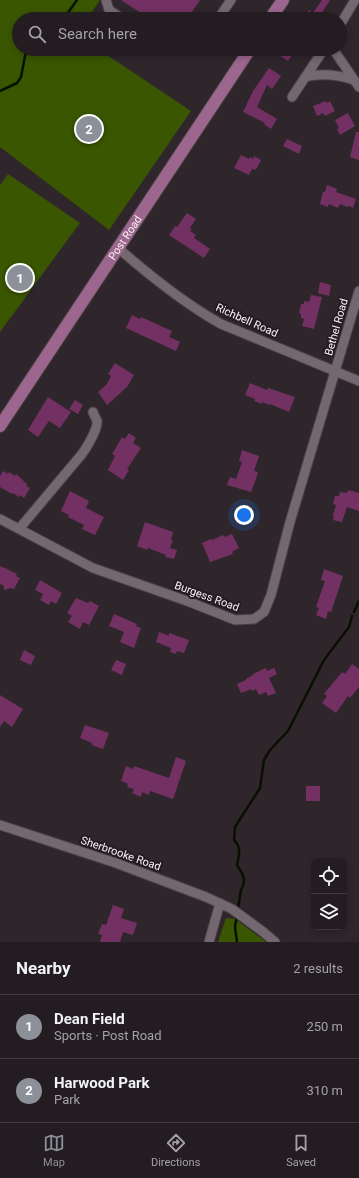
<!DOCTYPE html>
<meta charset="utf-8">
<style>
:root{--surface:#231c21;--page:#2b252a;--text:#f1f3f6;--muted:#a3a1a5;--line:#403a3f;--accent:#8c9099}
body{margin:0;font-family:Roboto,sans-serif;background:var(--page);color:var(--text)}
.controls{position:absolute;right:12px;bottom:12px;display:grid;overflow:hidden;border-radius:8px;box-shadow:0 2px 6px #0003}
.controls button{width:36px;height:36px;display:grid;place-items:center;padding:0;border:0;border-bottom:1px solid var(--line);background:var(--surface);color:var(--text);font:20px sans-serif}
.you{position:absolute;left:244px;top:515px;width:14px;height:14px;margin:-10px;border:3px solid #fff;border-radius:50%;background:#1a73e8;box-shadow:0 0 0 6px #1a73e833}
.badge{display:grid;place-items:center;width:26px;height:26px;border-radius:50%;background:var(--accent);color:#fff;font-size:13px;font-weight:700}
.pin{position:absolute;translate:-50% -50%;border:2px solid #fff;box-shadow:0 1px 4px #0006}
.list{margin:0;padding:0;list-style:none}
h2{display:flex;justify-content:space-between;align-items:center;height:52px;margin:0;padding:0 16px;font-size:17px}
h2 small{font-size:13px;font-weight:400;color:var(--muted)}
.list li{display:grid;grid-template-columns:26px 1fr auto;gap:12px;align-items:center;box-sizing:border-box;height:64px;padding:0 16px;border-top:1px solid var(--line)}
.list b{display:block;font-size:15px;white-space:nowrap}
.list p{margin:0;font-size:13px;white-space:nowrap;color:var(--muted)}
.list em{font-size:13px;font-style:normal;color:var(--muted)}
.icon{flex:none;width:22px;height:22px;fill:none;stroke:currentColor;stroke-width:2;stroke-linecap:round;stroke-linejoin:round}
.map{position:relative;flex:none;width:359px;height:942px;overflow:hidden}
.search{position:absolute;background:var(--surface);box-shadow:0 2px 6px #0003;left:12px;right:12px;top:12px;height:44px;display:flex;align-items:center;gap:10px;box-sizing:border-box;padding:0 14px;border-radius:22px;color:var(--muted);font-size:15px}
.sheet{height:180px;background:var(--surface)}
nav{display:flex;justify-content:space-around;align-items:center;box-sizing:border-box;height:56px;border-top:1px solid var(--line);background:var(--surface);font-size:11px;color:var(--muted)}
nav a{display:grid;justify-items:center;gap:2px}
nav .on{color:var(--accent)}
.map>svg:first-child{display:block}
.green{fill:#3a5600}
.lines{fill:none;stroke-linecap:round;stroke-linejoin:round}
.stream{stroke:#081100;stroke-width:2.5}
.building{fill:#733063}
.minor-casing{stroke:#494146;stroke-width:11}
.major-casing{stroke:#494146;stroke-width:14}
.minor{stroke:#73686f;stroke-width:9}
.major{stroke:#9c668e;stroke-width:12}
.labels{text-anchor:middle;stroke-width:4;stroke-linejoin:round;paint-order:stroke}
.street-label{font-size:11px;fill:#f9f2f6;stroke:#251c22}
</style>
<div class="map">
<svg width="359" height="942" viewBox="0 0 359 942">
<rect width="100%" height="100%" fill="#2f262c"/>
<!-- green -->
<path class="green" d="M 0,0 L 100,0 L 87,19 L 19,19 L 19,49 L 98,49 L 191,111 L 109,230 L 0,147 Z
M 8,174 L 80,223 L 0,332 L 0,185 Z
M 226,918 L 235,919 L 266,942 L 218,942 Z"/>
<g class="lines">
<!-- stream -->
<path class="stream" d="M 62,19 L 67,14 L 77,0
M 0,91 L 17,83 L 21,77 L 25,56 L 28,49
M 354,612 L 359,601
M 237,942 L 235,927 L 241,890 C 247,880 243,874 237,865 C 239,855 242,848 234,840 L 235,827 L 260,788 L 264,760 L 270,750 L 288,731 L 324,660 L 349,627 L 352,616"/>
</g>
<!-- building -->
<path class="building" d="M 121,0 L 200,0 L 187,19 L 150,19 Z
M 322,0 L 330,0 L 319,17 L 322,19 L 303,19 L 309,10 L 313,13 Z
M 285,49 L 296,49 L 288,61 L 280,56 Z
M 269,68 L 281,76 L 272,89 L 267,85 L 257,107 L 277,119 L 271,129 L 264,124 L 265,123 L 243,112 L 253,91 Z
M 326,101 L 327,103 L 330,101 L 335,111 L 325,116 L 323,113 L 317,116 L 313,106 Z
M 348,113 L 355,126 L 340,135 L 337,129 L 339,128 L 335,120 Z
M 356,132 L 359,132 L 359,160 L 350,157 Z
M 287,139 L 302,146 L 299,154 L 283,146 Z
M 241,155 L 249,159 L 250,157 L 253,159 L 254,156 L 261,160 L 257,168 L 255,170 L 252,169 L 249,175 L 234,168 Z
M 327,185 L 337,189 L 336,192 L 356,199 L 353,208 L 349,206 L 348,207 L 340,204 L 338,208 L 329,204 L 328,207 L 320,204 L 323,192 L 325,192 Z
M 187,213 L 196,219 L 190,228 L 192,229 L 190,231 L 196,235 L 194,238 L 210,249 L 204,258 L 169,235 L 175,226 L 177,227 Z
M 320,282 L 331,285 L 329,296 L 318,293 Z
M 311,295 L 322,297 L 314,329 L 302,326 L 304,319 L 301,318 L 301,314 L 299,313 L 301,304 L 304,304 L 304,301 L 309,302 Z
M 132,315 L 140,319 L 141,317 L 172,331 L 169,337 L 180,342 L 176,351 L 126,328 Z
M 115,363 L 134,375 L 127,387 L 107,405 L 98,392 L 107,384 L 111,376 L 108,374 Z
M 250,383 L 267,390 L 268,388 L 295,397 L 289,412 L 270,404 L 270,405 L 262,402 L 262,404 L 254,401 L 255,399 L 245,395 Z
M 48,397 L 71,412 L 60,428 L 49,421 L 38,437 L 28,430 Z
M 75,400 L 83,405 L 78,414 L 69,409 Z
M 129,433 L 136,438 L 133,443 L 141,448 L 127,469 L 129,470 L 123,480 L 108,470 L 115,456 L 112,454 L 122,437 L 125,439 Z
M 242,450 L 259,456 L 254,471 L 258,472 L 256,479 L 251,492 L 227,485 L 230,477 L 236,479 L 242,462 L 239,461 Z
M 3,471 L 8,474 L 9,472 L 15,476 L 16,474 L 27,484 L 26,486 L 30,488 L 24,498 L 20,495 L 19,497 L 13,493 L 12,494 L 0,487 L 0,476 Z
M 348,490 L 359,493 L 359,511 L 347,507 L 342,522 L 333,520 L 334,516 L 333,515 L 336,505 L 333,504 L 335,496 L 339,496 L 340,492 L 347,493 Z
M 70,491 L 89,501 L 86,508 L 104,517 L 95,535 L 82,529 L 84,525 L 68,517 L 69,515 L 61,511 Z
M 145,522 L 173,532 L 171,540 L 173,540 L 170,548 L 177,550 L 174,559 L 165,557 L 166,555 L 148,548 L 147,550 L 137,546 Z
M 232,534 L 239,548 L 232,552 L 233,554 L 210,562 L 202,543 L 211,539 L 212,540 L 223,535 L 225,537 Z
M 0,566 L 3,568 L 3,567 L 17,574 L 16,576 L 20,578 L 14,589 L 11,588 L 4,590 L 4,586 L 0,584 Z
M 324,569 L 343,576 L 331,612 L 328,611 L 326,619 L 316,615 L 319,608 L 316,607 L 325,581 L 321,580 Z
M 40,580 L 62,593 L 56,604 L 51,601 L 49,605 L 40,600 L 43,594 L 35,590 Z
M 76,598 L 88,603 L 90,601 L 99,606 L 89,625 L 83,622 L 80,629 L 68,622 L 72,616 L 67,613 Z
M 114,614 L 137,624 L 136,626 L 141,628 L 134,648 L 120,642 L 124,632 L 109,626 Z
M 159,632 L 169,636 L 169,633 L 189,640 L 184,653 L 177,651 L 176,654 L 170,652 L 171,648 L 156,642 Z
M 24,650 L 35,656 L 31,665 L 20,660 Z
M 116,660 L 126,664 L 122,675 L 111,670 Z
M 352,664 L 359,669 L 359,687 L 350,698 L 348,696 L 336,713 L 322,703 L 327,696 L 324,694 L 342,672 L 345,674 Z
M 266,668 L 267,671 L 274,668 L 277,674 L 269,678 L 276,693 L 268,696 L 266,692 L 259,695 L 256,689 L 252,691 L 251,689 L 241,693 L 237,684 L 246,680 L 246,679 L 253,675 L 253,674 Z
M 0,695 L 23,709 L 12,727 L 4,721 L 0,727 Z
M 85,725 L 109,733 L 103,749 L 92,745 L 92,743 L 80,738 Z
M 176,757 L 186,761 L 173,799 L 150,791 L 149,795 L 142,792 L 141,797 L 132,793 L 134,789 L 127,787 L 128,784 L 121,781 L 126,766 L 133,769 L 134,766 L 169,778 Z
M 306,786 L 320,786 L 320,801 L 306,801 Z
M 113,905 L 124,909 L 121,918 L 137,923 L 133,935 L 123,932 L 120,942 L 100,942 L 102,935 L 98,934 L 102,924 L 106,925 Z"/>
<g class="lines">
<defs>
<path id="minor" d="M 106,0 L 109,10 L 123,19
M 218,19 L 231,0
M 340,25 L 355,0
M 333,49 L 359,87
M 305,77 C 321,73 339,75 354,80
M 292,97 L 324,49
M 118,248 C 149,275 185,304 221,324 L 359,381
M 0,519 L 93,568 L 187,601 L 235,620 L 254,619 L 264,612 L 271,595 L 290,522 L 359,291
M 19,529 L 82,454 C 87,447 98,429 97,421 C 96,418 94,415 93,412
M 0,825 L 116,863 L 206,897 L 232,909 L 262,931 L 275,942
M 209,942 L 220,903"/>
<g id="major">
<path d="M 270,19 L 283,0"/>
<path id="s1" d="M 0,426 L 250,49"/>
</g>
</defs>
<!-- minor casing -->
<use href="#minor" class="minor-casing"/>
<!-- major casing -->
<use href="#major" class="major-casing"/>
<!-- minor -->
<use href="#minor" class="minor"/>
<!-- major -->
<use href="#major" class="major"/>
</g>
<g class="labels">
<!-- street labels -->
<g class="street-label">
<text dy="4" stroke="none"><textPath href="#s1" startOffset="226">Post Road</textPath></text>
<text transform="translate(247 320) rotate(24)" y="4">Richbell Road</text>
<text transform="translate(336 327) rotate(-74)" y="4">Bethel Road</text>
<text transform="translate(207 596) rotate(20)" y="4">Burgess Road</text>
<text transform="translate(121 853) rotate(19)" y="4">Sherbrooke Road</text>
</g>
</g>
</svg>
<div class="controls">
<button><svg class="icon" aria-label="locate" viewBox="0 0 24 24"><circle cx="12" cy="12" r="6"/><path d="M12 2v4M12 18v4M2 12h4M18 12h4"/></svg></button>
<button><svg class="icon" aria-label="layers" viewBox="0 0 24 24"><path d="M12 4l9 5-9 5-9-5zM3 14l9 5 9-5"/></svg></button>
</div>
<div class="you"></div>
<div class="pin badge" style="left:20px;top:278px">1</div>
<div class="pin badge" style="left:89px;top:129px">2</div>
<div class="search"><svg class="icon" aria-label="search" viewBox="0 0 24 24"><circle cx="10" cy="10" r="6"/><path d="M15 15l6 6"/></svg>Search here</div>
</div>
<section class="sheet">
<h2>Nearby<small>2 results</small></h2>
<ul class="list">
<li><span class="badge">1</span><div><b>Dean Field</b><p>Sports · Post Road</p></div><em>250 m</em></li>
<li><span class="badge">2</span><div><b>Harwood Park</b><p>Park</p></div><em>310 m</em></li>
</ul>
</section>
<nav>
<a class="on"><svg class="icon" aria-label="map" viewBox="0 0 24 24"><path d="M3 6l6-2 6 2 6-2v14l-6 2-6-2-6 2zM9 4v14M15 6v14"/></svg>Map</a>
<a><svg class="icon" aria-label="directions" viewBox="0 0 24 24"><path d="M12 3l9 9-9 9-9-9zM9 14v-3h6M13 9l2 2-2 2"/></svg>Directions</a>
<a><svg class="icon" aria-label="saved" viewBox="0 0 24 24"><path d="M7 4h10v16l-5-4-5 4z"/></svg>Saved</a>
</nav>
